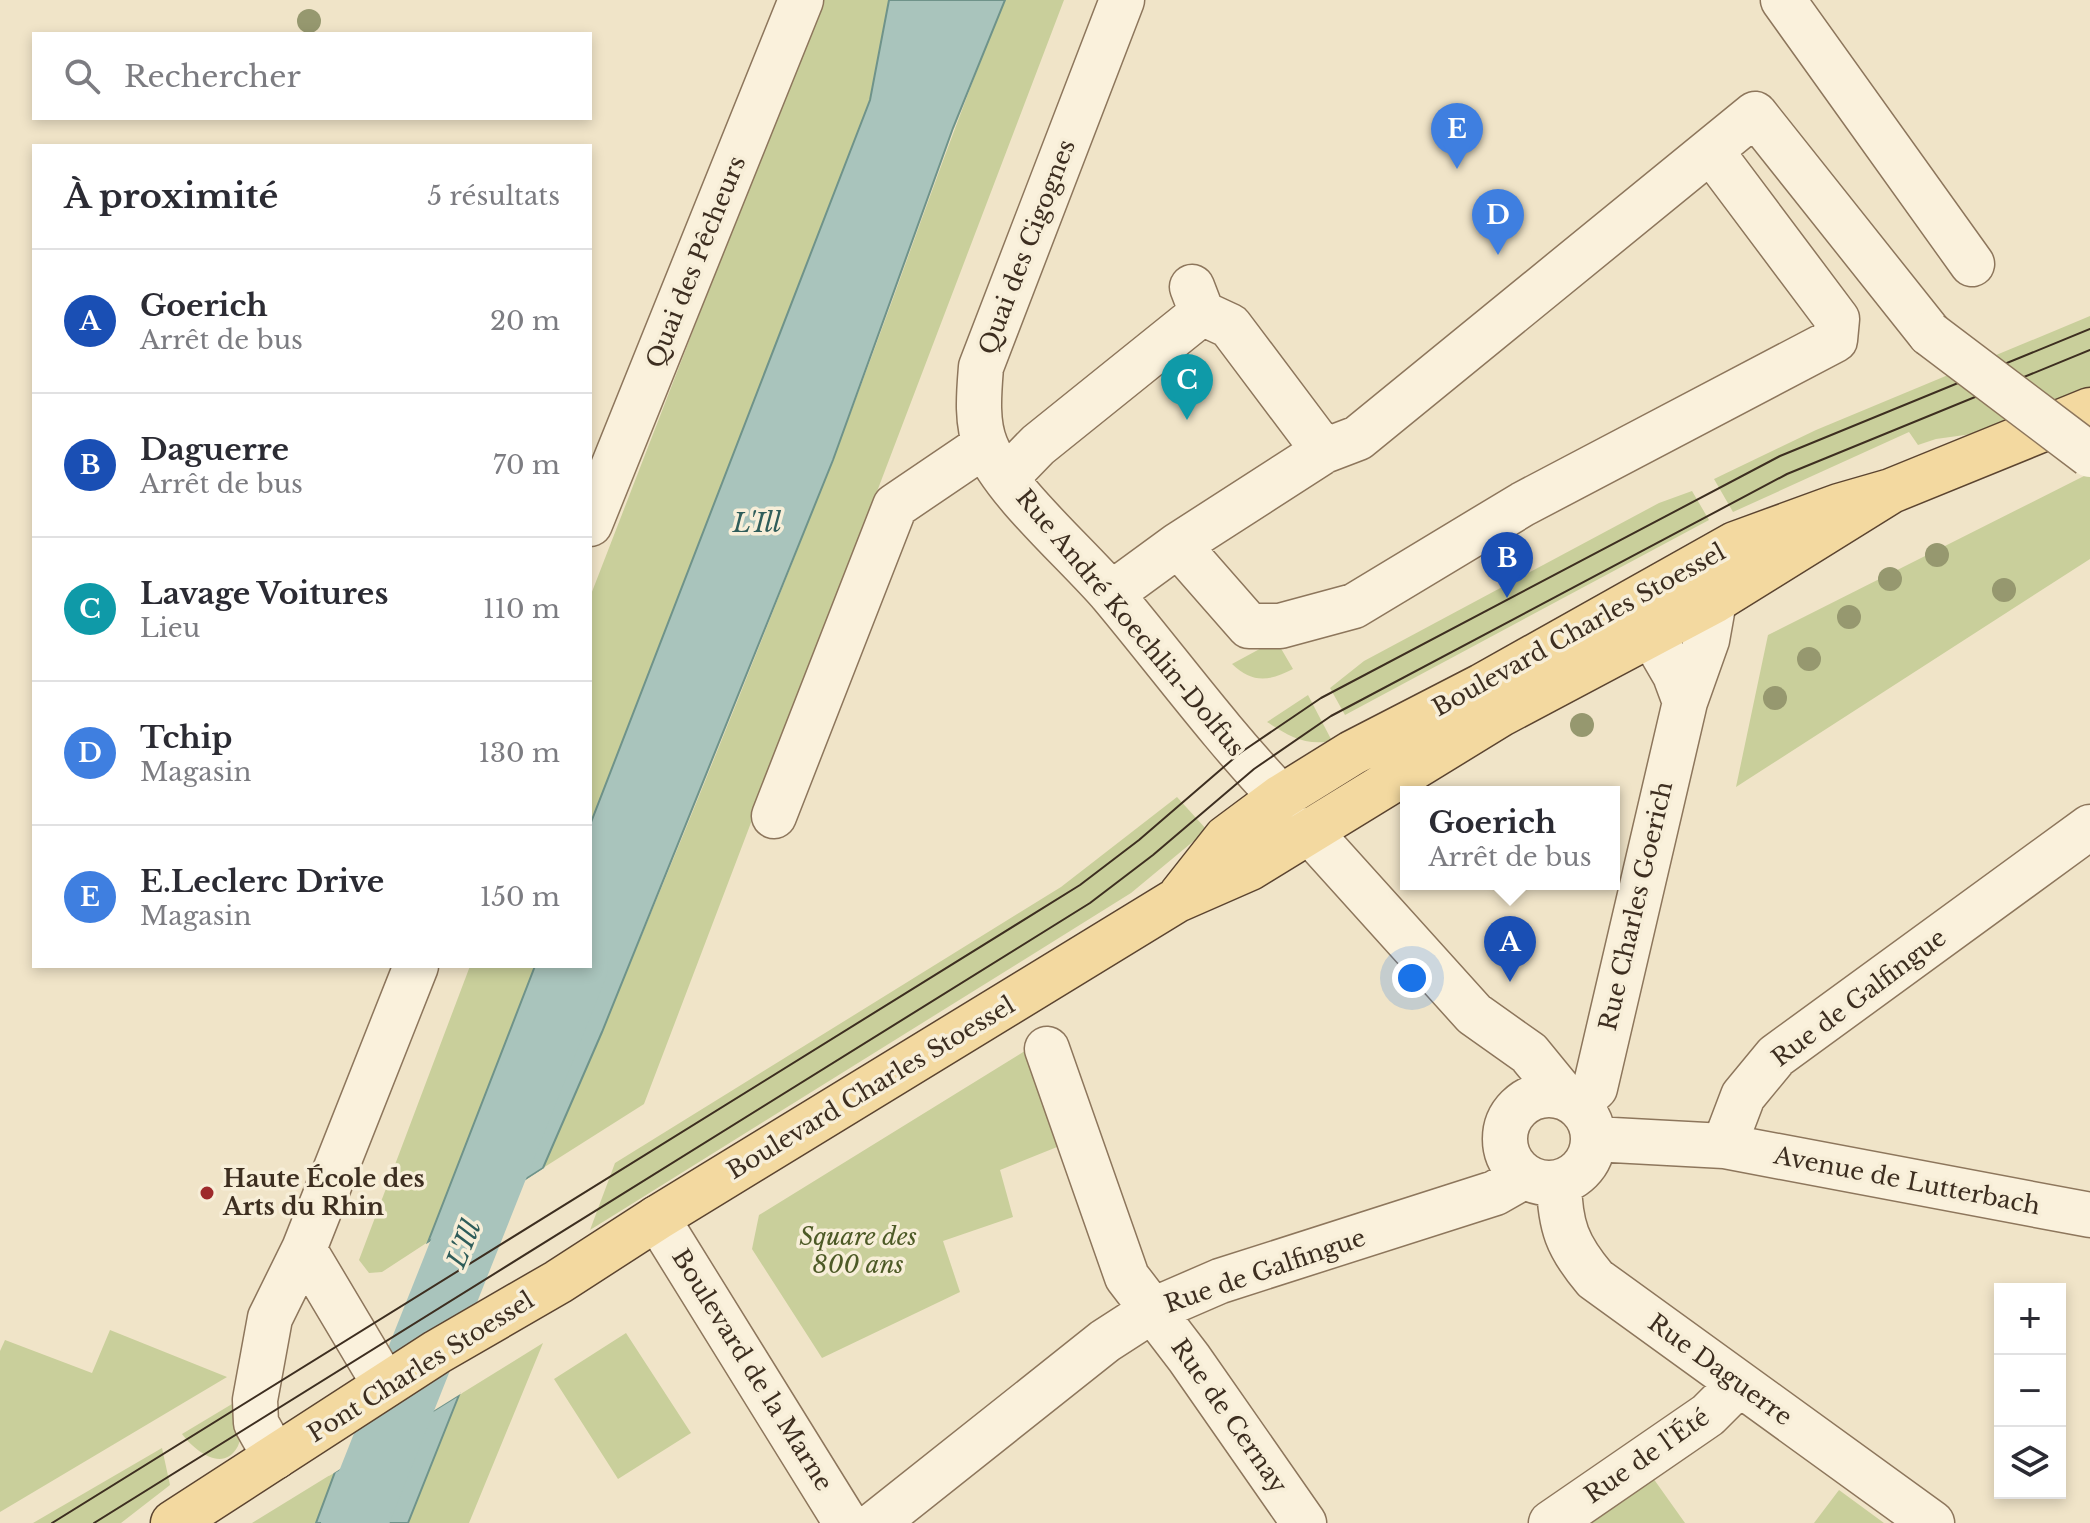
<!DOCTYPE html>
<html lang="fr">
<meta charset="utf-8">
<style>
:root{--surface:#fff;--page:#f2f2f3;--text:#2b2b33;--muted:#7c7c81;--line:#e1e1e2;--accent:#9e2a2b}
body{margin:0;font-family:"Libre Baskerville",serif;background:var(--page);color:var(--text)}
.controls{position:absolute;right:24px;bottom:24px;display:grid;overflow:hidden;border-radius:0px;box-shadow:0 4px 12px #0003}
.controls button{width:72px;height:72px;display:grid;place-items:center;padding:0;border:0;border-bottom:2px solid var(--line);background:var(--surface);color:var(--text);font:40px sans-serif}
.you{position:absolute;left:1412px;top:978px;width:28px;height:28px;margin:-20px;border:6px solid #fff;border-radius:50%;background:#1a73e8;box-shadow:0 0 0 12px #1a73e833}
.badge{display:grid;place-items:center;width:52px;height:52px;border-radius:50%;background:var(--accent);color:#fff;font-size:26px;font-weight:700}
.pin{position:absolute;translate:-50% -66px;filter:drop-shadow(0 2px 4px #0008)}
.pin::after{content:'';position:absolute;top:42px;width:28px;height:24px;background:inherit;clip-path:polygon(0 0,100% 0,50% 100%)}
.popup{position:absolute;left:1400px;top:786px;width:220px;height:104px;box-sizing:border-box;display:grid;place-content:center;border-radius:0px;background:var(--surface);filter:drop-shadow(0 2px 6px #0005);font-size:26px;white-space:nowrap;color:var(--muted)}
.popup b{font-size:30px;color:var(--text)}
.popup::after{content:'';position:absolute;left:50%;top:100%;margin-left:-16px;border:16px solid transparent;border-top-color:var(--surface)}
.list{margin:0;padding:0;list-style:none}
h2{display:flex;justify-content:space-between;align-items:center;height:104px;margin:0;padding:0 32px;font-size:34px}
h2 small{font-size:26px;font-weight:400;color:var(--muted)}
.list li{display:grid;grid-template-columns:52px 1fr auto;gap:24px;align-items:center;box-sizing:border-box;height:144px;padding:0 32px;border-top:2px solid var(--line)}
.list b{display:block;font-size:30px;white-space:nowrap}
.list p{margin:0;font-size:26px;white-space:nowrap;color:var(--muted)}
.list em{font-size:26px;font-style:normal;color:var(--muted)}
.icon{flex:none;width:44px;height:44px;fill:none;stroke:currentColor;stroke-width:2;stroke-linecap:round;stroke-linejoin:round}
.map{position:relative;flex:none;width:2090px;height:1523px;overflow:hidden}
.search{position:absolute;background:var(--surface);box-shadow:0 4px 12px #0003;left:32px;top:32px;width:560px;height:88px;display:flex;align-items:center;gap:20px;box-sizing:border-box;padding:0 28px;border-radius:0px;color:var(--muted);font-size:30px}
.panel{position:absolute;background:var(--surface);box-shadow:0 4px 12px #0003;left:32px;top:144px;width:560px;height:824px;border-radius:0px}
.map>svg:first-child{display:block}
.green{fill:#c9cf9b}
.water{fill:#a9c4bc;stroke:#6f938a;stroke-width:2}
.pier{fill:#f0e4c8}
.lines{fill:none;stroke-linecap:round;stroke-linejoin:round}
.river{stroke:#a9c4bc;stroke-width:66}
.minor-casing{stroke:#8d765c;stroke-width:47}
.major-casing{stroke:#5b4430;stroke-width:47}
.minor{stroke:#faf1dc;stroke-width:44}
.major{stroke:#f3d9a0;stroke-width:44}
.tram{stroke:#3d2e20;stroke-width:2}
.minor-bridge-casing{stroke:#8d765c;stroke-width:47;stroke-linecap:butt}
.minor-bridge{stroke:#faf1dc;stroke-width:44}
.tree{fill:#96986f}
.poi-dot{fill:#9e2a2b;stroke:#f7eed8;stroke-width:3}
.labels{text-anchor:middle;stroke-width:7;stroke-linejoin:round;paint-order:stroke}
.street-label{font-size:24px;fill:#3d2e20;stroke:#f7eed8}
.poi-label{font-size:24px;font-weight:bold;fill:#3d2e20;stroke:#f7eed8;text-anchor:start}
.park-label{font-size:24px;font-style:italic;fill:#4d5a26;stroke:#f7eed8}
.water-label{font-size:26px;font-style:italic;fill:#2f5d5a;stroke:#f7eed8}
</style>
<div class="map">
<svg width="2090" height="1523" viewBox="0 0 2090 1523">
<rect width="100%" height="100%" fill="#f0e4c8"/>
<!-- green -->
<path class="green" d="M 821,0 L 889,0 L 870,100 L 590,825 L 590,597 Z
M 1005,0 L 1064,0 L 644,1104 L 543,1168 C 644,935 740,698 832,461 C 892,308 943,152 1005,0 Z
M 2090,316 L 2090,388 L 1979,433 L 1936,439 L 1918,445 L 1909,432 L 1733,512 L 1714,479 L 1816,430 Z
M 2090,473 L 2090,559 L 1736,787 L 1768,635 Z
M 1692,491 L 1709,520 L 1345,715 L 1330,688 L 1364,661 L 1659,503 Z
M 1276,640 L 1293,669 C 1268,682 1252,683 1232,664 Z
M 1308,695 L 1332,741 C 1305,746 1289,736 1267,722 Z
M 1177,797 L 1207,830 L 1131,893 L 590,1230 L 615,1163 L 1061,887 Z
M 470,966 L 535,966 L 428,1242 L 382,1272 L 369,1273 L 359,1260 Z
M 1028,1049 L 1062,1145 L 1000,1170 L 1013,1217 L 943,1241 L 960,1292 L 822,1358 L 752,1249 L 759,1215 Z
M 110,1330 L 227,1377 L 0,1512 L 0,1351 L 5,1340 L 92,1373 Z
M 626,1333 L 691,1433 L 618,1479 L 554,1379 Z
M 543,1343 L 469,1523 L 408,1523 L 459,1395 Z
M 247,1395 C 244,1410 244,1432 238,1446 C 223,1474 194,1450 182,1434 Z
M 162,1448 L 170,1485 L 121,1523 L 33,1523 Z
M 335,1472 L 316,1523 L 252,1523 Z
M 1653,1478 L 1685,1523 L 1592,1523 Z
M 1839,1490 L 1884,1523 L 1814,1523 Z"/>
<!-- water -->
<path class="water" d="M 889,0 L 1005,0 L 953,128 L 833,460 L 602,1032 L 543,1168 L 428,1242 L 535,966 L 590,966 L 590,825 L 870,100 Z
M 459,1395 L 408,1523 L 316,1523 L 335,1472 Z"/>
<!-- pier -->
<path class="pier" d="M 549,1165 L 545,1172 L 430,1246 L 425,1245 Z
M 457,1392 L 462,1393 L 329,1476 L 332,1469 Z"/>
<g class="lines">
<!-- river -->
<path class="river" d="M 354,1523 L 575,966"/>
<defs>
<path id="minor" d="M 1122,0 L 981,367 C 979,392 976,423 986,446 C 1004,491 1078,555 1112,595 C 1168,662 1220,733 1281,797
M 1783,0 L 1972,264
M 1711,151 L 1837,319 L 1835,340 L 1523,504 L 1354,606 L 1280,626 L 1249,626 L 1178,545 L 1324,451 L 1358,438 L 1755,114 L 1930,334
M 1192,287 L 1202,313 L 1230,326 L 1324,451
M 1006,478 L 1038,445 L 1202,313
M 590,524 L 801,0
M 1111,594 L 1178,545
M 1650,632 L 1675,675 L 1685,702 L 1707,640 L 1714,601
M 774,816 L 895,506 L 985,445
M 1308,830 L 1474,1014 L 1529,1053 L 1565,1097
M 1047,1049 L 1127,1277 L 1189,1358 L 1304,1523
M1505 1139a44 44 0 1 1 88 0a44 44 0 1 1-88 0Z
M 1578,1104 L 1595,1088 L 1685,702
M 1594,1139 L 1724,1146 L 2090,1215
M 1724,1146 L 1743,1096 L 1776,1056 L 2090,827
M 1559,1183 C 1560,1226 1567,1246 1595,1279 L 1932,1523
M 657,1218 L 846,1523
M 304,1249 L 385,1385
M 275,1457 L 256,1423 L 255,1400 L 270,1318 L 304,1249 L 416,966
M 876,1523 L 1105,1341 L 1153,1310 L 1220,1281 L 1495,1193 L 1525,1176
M 1551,1523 L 1708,1415 L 1739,1384"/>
<path id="major" d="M 1181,895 L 1226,838 L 1281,797 L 1352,753 L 1482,686 L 1735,544 L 1839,506 L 1891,491 L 2090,410
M 173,1523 L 437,1352 L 558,1282 L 657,1218 L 1177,900 L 1250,868 L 1501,714 L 1714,601 L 1891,491"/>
</defs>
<!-- minor casing -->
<use href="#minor" class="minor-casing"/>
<!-- major casing -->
<use href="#major" class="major-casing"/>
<!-- minor -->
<use href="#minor" class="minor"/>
<!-- major -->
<use href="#major" class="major"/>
<!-- tram -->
<path class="tram" d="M 52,1523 L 1080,885 L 1139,840 L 1240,753 L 1321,698 L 1780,456 L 2090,329
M 94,1523 L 1090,903 L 1153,855 L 1254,769 L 1331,716 L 1787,474 L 2090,350"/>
<defs>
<path id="minor-bridge" d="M 1930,334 L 2090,455"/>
</defs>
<!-- minor-bridge casing -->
<use href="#minor-bridge" class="minor-bridge-casing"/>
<!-- minor-bridge -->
<use href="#minor-bridge" class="minor-bridge"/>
</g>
<!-- trees -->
<g class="tree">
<circle cx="309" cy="21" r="12"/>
<circle cx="1937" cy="555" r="12"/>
<circle cx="1890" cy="579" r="12"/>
<circle cx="2004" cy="590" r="12"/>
<circle cx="1849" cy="617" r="12"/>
<circle cx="1809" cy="659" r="12"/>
<circle cx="1775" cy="698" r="12"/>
<circle cx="1582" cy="725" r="12"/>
</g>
<!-- markers -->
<circle class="poi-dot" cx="207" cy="1193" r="8"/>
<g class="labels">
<!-- street labels -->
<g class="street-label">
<text transform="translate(1027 247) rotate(-69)" y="8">Quai des Cigognes</text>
<text transform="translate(696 262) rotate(-68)" y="8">Quai des Pêcheurs</text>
<text transform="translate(1130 623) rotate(50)" y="8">Rue André Koechlin-Dolfus</text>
<text transform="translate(1579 630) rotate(-29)" y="8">Boulevard Charles Stoessel</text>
<text transform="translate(1636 906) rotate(-77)" y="8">Rue Charles Goerich</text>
<text transform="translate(1859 998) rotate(-37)" y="8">Rue de Galfingue</text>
<text transform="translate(871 1088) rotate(-31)" y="8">Boulevard Charles Stoessel</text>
<text transform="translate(1907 1181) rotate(11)" y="8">Avenue de Lutterbach</text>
<text transform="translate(1265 1271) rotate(-19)" y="8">Rue de Galfingue</text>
<text transform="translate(421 1367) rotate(-32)" y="8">Pont Charles Stoessel</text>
<text transform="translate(752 1370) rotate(58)" y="8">Boulevard de la Marne</text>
<text transform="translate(1720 1370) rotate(36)" y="8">Rue Daguerre</text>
<text transform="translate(1229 1416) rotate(55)" y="8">Rue de Cernay</text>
<text transform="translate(1647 1456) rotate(-35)" y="8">Rue de l'Été</text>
</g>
<!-- poi labels -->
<g class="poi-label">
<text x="223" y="1187">Haute École des<tspan x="223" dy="28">Arts du Rhin</tspan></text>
</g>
<!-- park labels -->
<g class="park-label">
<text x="858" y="1245">Square des<tspan x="858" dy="28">800 ans</tspan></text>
</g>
<!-- water labels -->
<g class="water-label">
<text x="757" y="532">L'Ill</text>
<text transform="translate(464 1244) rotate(-68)" y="9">L'Ill</text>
</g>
</g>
</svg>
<div class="controls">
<button>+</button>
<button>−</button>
<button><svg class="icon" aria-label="layers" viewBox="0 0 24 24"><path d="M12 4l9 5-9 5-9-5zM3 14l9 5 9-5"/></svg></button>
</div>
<div class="you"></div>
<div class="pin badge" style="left:1510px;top:982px;background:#1a4fb4">A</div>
<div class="popup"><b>Goerich</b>Arrêt de bus</div>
<div class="pin badge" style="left:1507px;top:598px;background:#1a4fb4">B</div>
<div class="pin badge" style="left:1187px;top:420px;background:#0f9aa8">C</div>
<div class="pin badge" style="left:1498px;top:255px;background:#3f7fe0">D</div>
<div class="pin badge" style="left:1457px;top:169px;background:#3f7fe0">E</div>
<div class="search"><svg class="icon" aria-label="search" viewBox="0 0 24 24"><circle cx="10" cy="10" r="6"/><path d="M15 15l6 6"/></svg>Rechercher</div>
<section class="panel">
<h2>À proximité<small>5 résultats</small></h2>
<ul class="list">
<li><span class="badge" style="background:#1a4fb4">A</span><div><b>Goerich</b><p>Arrêt de bus</p></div><em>20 m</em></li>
<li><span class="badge" style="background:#1a4fb4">B</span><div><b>Daguerre</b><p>Arrêt de bus</p></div><em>70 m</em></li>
<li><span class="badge" style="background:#0f9aa8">C</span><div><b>Lavage Voitures</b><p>Lieu</p></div><em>110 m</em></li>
<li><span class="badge" style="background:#3f7fe0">D</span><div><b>Tchip</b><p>Magasin</p></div><em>130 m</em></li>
<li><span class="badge" style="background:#3f7fe0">E</span><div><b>E.Leclerc Drive</b><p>Magasin</p></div><em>150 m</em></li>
</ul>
</section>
</div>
